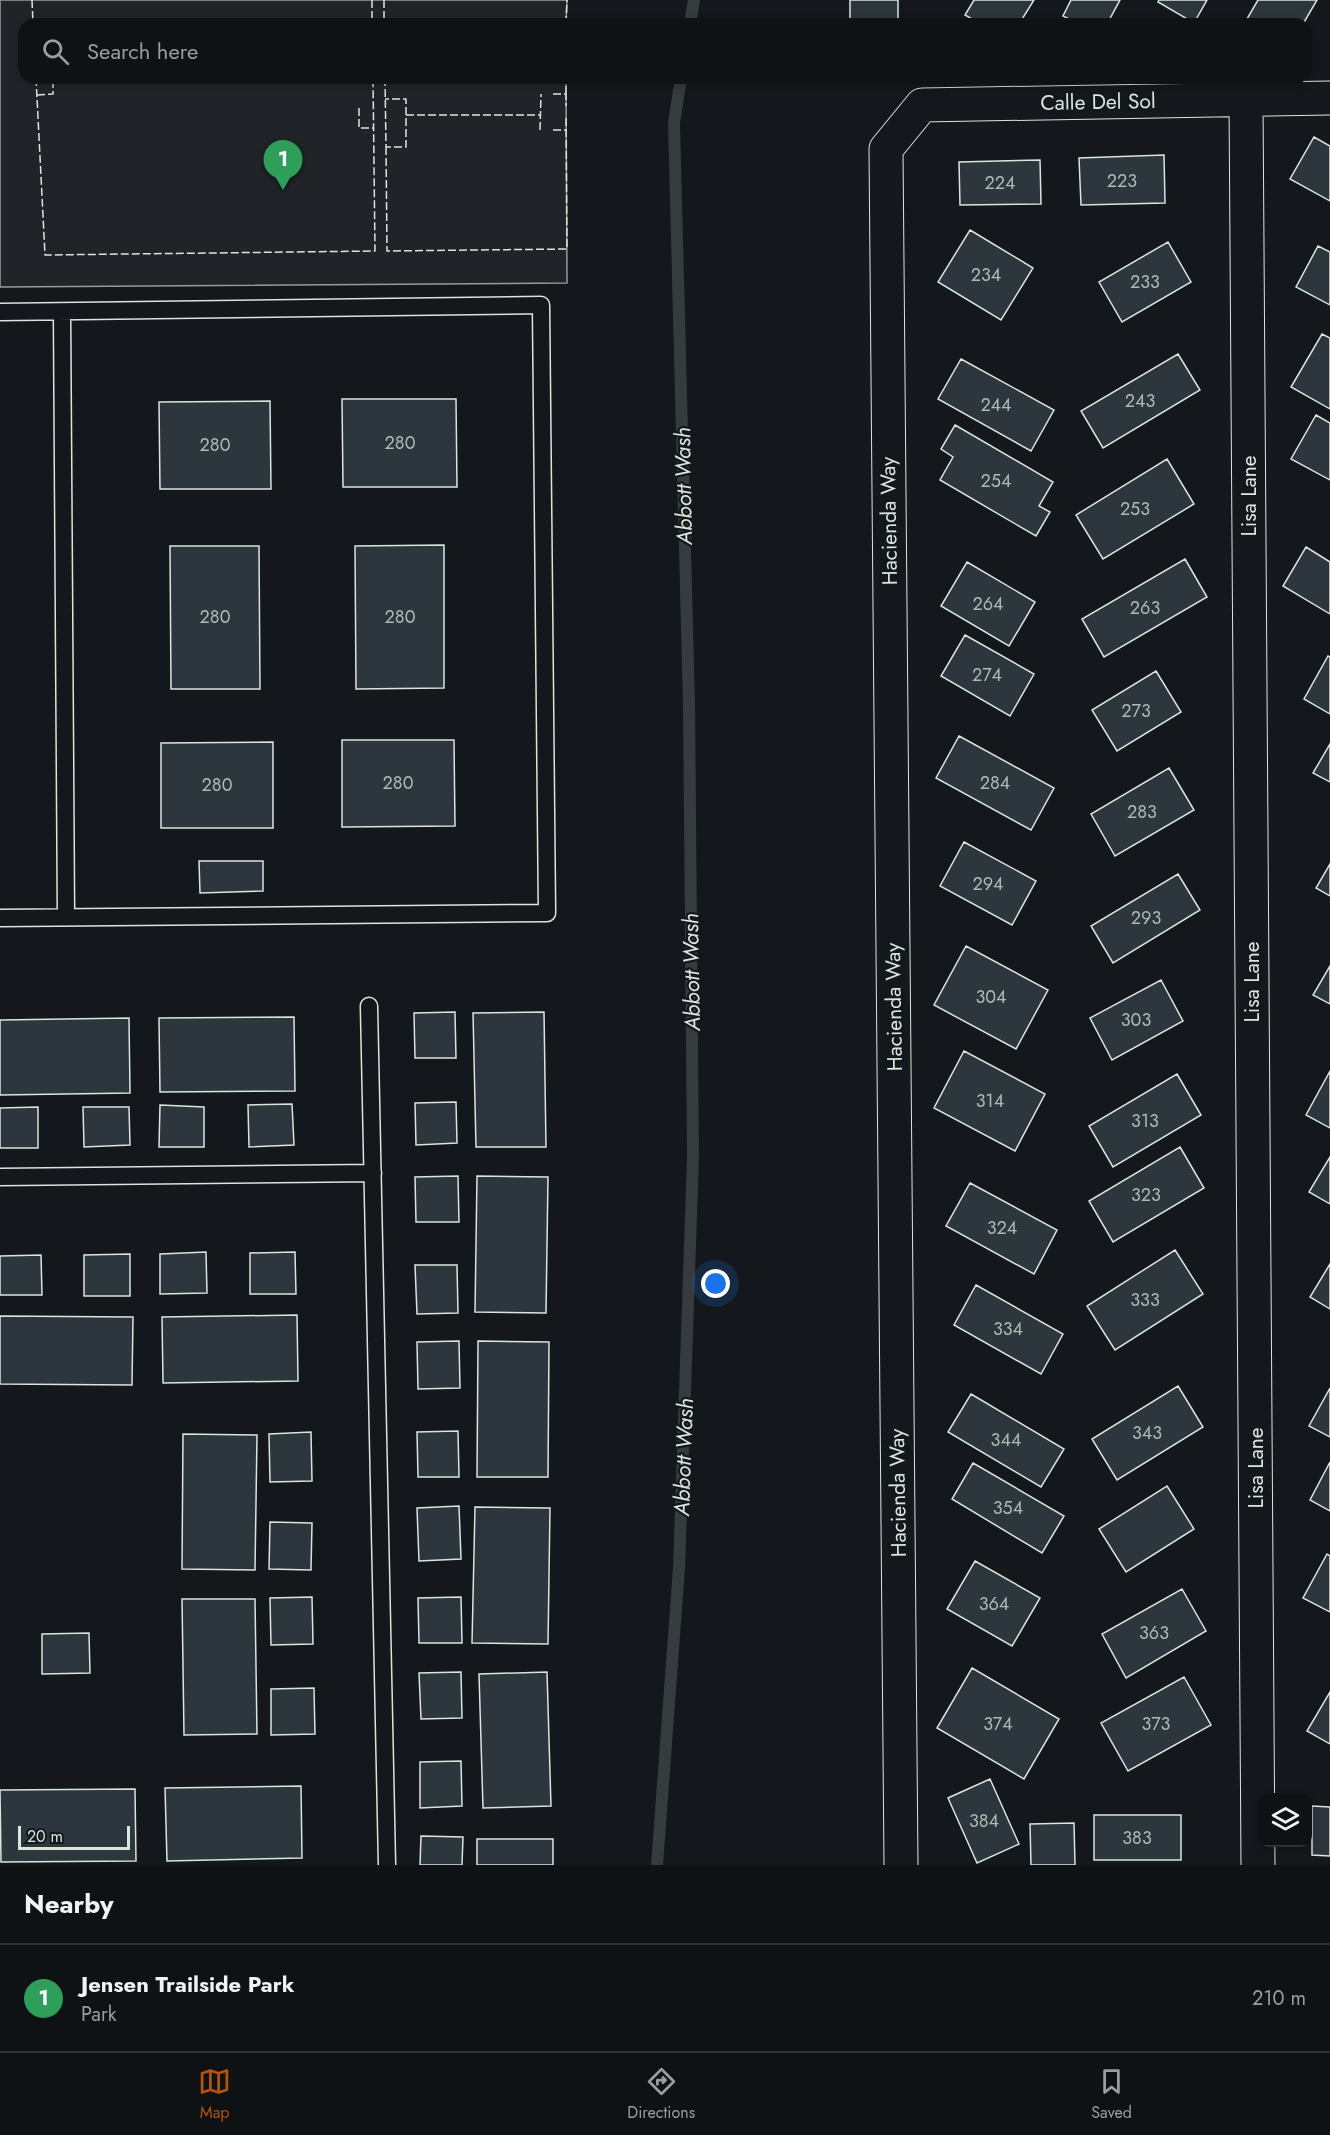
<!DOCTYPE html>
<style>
:root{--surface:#0f1215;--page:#181b1e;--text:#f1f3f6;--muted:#9b9ea0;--line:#2f3234;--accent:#b45309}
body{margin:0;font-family:Jost,sans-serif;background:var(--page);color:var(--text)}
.controls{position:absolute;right:18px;bottom:18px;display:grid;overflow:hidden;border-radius:12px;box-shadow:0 3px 9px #0003}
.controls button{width:54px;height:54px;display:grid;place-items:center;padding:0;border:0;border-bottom:2px solid var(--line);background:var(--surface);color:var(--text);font:30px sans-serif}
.scale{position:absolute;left:18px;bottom:15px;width:112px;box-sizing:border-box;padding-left:6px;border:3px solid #d8e6dc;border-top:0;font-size:16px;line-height:21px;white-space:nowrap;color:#d8e6dc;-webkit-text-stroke:4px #14181c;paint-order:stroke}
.you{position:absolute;left:716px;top:1284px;width:21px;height:21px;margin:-15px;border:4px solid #fff;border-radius:50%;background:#1a73e8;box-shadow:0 0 0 9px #1a73e833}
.badge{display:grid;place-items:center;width:39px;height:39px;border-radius:50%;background:var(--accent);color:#fff;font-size:20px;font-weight:700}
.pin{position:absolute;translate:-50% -50px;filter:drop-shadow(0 2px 3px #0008)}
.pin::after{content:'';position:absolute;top:32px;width:21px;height:18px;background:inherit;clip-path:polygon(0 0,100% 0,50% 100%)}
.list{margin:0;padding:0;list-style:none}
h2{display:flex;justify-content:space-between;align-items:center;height:78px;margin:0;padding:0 24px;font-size:26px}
h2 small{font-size:20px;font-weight:400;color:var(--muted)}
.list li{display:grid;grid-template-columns:39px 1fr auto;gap:18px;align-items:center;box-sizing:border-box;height:108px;padding:0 24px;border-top:2px solid var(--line)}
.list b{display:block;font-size:22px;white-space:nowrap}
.list p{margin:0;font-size:20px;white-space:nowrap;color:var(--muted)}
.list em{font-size:20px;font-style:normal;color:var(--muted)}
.icon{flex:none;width:33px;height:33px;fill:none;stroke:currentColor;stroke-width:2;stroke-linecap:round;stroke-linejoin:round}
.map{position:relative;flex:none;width:1330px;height:1865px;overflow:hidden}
.search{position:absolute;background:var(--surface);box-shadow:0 3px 9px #0003;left:18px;right:18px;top:18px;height:66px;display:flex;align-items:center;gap:15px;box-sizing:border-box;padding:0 21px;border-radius:18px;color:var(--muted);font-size:22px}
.sheet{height:186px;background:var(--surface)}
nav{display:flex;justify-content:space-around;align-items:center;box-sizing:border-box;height:84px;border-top:2px solid var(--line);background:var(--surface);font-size:16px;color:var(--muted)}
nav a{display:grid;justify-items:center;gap:3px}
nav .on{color:var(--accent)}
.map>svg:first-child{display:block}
.green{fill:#202428;stroke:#939e99;stroke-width:1.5}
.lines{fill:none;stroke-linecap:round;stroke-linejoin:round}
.stream{stroke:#363b3e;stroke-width:12}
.building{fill:#2c363c;stroke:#d8e6dc;stroke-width:1.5}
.lane-casing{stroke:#d8e6dc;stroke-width:19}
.street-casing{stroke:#d8e6dc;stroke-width:35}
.lane{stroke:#14181c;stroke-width:16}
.street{stroke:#14181c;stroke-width:33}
.fence{stroke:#d8e6dc;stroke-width:1.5;stroke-dasharray:8 3;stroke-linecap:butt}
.labels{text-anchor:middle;stroke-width:4.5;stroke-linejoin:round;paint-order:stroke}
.number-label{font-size:18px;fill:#adbab4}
.street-label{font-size:21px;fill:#d8e6dc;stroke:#14181c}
.water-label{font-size:22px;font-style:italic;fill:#d8e6dc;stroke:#14181c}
</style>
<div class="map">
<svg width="1330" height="1865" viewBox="0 0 1330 1865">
<rect width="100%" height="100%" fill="#14181c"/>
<!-- green -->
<path class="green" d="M 0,0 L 567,0 L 566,24 L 24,24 L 24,78 L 566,78 L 567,283 L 0,287 Z"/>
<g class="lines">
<!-- stream -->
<path class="stream" d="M 690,24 L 694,0
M 657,1865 L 679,1568 L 693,1157 L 689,704 L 674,123 L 681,78"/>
</g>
<!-- building -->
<path class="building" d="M 850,0 L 898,0 L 898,24 L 850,24 Z
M 974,0 L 1034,0 L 1019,24 L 981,24 L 965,15 Z
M 1071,0 L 1120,0 L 1107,24 L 1079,24 L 1063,16 Z
M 1159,0 L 1207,0 L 1194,23 L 1158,2 Z
M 1258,0 L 1317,0 L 1303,24 L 1244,24 Z
M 1314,137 L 1330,146 L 1330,201 L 1290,179 Z
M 1164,155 L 1165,203 L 1081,205 L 1079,158 Z
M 1040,160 L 1041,204 L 960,205 L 959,162 Z
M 970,230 L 1033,268 L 1001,320 L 938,282 Z
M 1168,242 L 1191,282 L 1122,322 L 1099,282 Z
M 1318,246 L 1330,252 L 1330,305 L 1296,287 Z
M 1322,334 L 1330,338 L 1330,409 L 1291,387 Z
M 1178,354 L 1200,390 L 1103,448 L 1081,411 Z
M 961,359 L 1054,410 L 1031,451 L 938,399 Z
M 342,399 L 456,399 L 457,487 L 343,487 Z
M 270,401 L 271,489 L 160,489 L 159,402 Z
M 1316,415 L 1330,423 L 1330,480 L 1291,459 Z
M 955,425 L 1053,482 L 1039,506 L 1050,512 L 1036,536 L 940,480 L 953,457 L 941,449 Z
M 1167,459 L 1194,504 L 1103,559 L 1076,515 Z
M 444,545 L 444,688 L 356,689 L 355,546 Z
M 170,546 L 259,546 L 260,689 L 171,689 Z
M 1306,547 L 1330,562 L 1330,614 L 1283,586 Z
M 1185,559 L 1207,597 L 1104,657 L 1082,619 Z
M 967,562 L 1035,602 L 1009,646 L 941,606 Z
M 965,635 L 1034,674 L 1010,716 L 941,676 Z
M 1328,656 L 1330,657 L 1330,714 L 1304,699 Z
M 1156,671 L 1181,712 L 1117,751 L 1092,710 Z
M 959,736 L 1054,788 L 1031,830 L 936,778 Z
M 342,740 L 454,740 L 455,826 L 342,827 Z
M 273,742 L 273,828 L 161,828 L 161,743 Z
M 1330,744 L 1330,782 L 1313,773 Z
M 1169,768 L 1194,810 L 1115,856 L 1091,814 Z
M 964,842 L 1036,881 L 1012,925 L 940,886 Z
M 199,861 L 263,861 L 263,891 L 200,893 Z
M 1330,864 L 1330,896 L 1316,888 Z
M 1178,874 L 1200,910 L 1113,963 L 1091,926 Z
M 966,946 L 1048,990 L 1016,1049 L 934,1005 Z
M 1330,966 L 1330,1004 L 1313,995 Z
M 1161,980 L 1183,1021 L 1112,1060 L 1090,1018 Z
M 455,1012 L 456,1058 L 415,1058 L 414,1013 Z
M 544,1012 L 546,1147 L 476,1147 L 473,1013 Z
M 294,1017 L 295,1091 L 160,1092 L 159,1018 Z
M 129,1018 L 130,1093 L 0,1095 L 0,1020 Z
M 964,1051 L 1045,1094 L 1015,1151 L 934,1108 Z
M 1330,1071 L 1330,1128 L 1306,1115 Z
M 1177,1074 L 1201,1115 L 1113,1167 L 1089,1126 Z
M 456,1102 L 457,1143 L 416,1145 L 415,1103 Z
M 292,1104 L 294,1145 L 249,1147 L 248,1105 Z
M 160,1105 L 204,1107 L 204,1147 L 159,1147 Z
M 38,1107 L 38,1148 L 0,1148 L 0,1108 Z
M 83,1107 L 129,1107 L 130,1145 L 84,1147 Z
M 1180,1147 L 1204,1188 L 1113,1242 L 1089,1201 Z
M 1330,1157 L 1330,1204 L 1309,1192 Z
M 458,1176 L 459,1222 L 416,1222 L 415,1177 Z
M 477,1176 L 548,1177 L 546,1313 L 475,1312 Z
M 970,1183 L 1057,1230 L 1034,1274 L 946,1226 Z
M 1175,1250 L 1203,1294 L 1115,1350 L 1087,1306 Z
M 206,1252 L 207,1293 L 160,1294 L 160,1254 Z
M 295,1252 L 296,1294 L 250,1294 L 250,1253 Z
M 130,1254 L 130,1296 L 84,1296 L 84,1255 Z
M 41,1255 L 42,1295 L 0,1295 L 0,1256 Z
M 1330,1264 L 1330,1309 L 1310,1297 Z
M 415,1265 L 457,1265 L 458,1313 L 417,1314 Z
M 976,1285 L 1063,1334 L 1041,1374 L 954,1325 Z
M 297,1315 L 298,1381 L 163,1383 L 162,1317 Z
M 0,1316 L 133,1317 L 132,1385 L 0,1384 Z
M 459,1341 L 460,1388 L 418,1389 L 417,1342 Z
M 478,1341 L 549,1342 L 548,1477 L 477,1477 Z
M 1178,1386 L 1203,1427 L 1117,1480 L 1092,1439 Z
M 1330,1388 L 1330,1437 L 1309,1426 Z
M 971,1394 L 1064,1449 L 1041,1487 L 948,1432 Z
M 458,1431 L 459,1477 L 418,1477 L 417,1432 Z
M 311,1432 L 312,1481 L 270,1482 L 269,1434 Z
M 183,1434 L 257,1435 L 255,1570 L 182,1569 Z
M 1330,1462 L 1330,1511 L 1310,1500 Z
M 973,1463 L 1064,1516 L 1042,1553 L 952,1499 Z
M 1167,1486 L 1194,1529 L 1126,1572 L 1099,1529 Z
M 459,1506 L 461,1559 L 419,1561 L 417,1508 Z
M 475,1507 L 550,1508 L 548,1644 L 472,1643 Z
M 270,1522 L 312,1523 L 311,1570 L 269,1569 Z
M 1327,1554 L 1330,1556 L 1330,1612 L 1303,1598 Z
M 975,1561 L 1040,1598 L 1012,1646 L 947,1609 Z
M 1182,1589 L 1206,1631 L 1126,1678 L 1102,1634 Z
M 312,1597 L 313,1644 L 271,1645 L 270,1598 Z
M 461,1597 L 462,1643 L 419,1643 L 418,1598 Z
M 182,1599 L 255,1599 L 257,1734 L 184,1735 Z
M 89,1633 L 90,1673 L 42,1674 L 42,1634 Z
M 972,1668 L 1059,1719 L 1024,1779 L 937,1728 Z
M 461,1672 L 462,1718 L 421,1719 L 419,1673 Z
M 547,1672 L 551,1806 L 483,1808 L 479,1674 Z
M 1184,1677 L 1211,1725 L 1128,1771 L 1101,1723 Z
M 314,1688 L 315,1734 L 271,1735 L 271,1689 Z
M 1330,1692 L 1330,1744 L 1307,1731 Z
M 461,1761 L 462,1806 L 420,1808 L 420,1762 Z
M 990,1779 L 1019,1844 L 977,1863 L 948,1798 Z
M 301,1786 L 302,1858 L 167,1861 L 165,1788 Z
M 135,1789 L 136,1861 L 1,1862 L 0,1790 Z
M 1312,1806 L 1330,1807 L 1330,1856 L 1312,1855 Z
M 1094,1815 L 1181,1815 L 1181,1860 L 1094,1860 Z
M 1074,1823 L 1075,1865 L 1031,1865 L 1030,1824 Z
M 421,1836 L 463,1837 L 462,1865 L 420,1865 Z
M 477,1839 L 553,1839 L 553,1865 L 477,1865 Z"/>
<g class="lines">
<defs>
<path id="lane" d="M 0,312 L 541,305 L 547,913 L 0,918
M 62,312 L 66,917
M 369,1006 L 387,1865
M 0,1177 L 373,1173"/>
<path id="street" d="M 1246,100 L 1258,1865
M 901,1865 L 886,149 L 922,105 L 1330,98"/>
</defs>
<!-- lane casing -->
<use href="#lane" class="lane-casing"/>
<!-- street casing -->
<use href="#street" class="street-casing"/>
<!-- lane -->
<use href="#lane" class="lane"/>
<!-- street -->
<use href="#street" class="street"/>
<!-- fence -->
<path class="fence" d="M 32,0 L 33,24
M 372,0 L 372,24
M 384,0 L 384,24
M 566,24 L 567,0
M 36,78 L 45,255 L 375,251 L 373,78
M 385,78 L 386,147 L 406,147 L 406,99 L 385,99
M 553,94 L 566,94 L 566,106
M 566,94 L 566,78
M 37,95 L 53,94 L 53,78
M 359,108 L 359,128 L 374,128
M 406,115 L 540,115
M 540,130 L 541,94
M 553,130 L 566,130
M 386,147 L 387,251 L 567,249 L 566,118"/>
</g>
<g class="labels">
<!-- number labels -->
<g class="number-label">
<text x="1122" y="187">223</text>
<text x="1000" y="189">224</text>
<text x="986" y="281">234</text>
<text x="1145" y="288">233</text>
<text x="1140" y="407">243</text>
<text x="996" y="411">244</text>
<text x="400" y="449">280</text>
<text x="215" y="451">280</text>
<text x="996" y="487">254</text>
<text x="1135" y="515">253</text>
<text x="988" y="610">264</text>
<text x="1145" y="614">263</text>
<text x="215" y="623">280</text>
<text x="400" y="623">280</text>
<text x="987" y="681">274</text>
<text x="1136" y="717">273</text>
<text x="398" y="789">280</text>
<text x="995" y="789">284</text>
<text x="217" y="791">280</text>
<text x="1142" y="818">283</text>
<text x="988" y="890">294</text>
<text x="1146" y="924">293</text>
<text x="991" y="1003">304</text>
<text x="1136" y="1026">303</text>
<text x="990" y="1107">314</text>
<text x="1145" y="1127">313</text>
<text x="1146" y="1201">323</text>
<text x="1002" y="1234">324</text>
<text x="1145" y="1306">333</text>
<text x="1008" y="1335">334</text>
<text x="1147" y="1439">343</text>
<text x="1006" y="1446">344</text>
<text x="1008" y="1514">354</text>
<text x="994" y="1610">364</text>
<text x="1154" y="1639">363</text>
<text x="998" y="1730">374</text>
<text x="1156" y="1730">373</text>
<text x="984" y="1827">384</text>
<text x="1137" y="1844">383</text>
</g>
<!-- street labels -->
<g class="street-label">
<text transform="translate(1098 102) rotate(-1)" y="7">Calle Del Sol</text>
<text transform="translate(1249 496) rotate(-90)" y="7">Lisa Lane</text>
<text transform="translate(889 521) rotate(-91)" y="7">Hacienda Way</text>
<text transform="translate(1252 982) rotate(-90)" y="7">Lisa Lane</text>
<text transform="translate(894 1007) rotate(-91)" y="7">Hacienda Way</text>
<text transform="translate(1256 1468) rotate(-90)" y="7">Lisa Lane</text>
<text transform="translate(898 1493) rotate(-91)" y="7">Hacienda Way</text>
</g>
<!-- water labels -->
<g class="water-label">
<text transform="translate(683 486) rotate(-91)" y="8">Abbott Wash</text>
<text transform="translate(691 972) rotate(-91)" y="8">Abbott Wash</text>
<text transform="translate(683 1457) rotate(-88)" y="8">Abbott Wash</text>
</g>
</g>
</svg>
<div class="controls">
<button><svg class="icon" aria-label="layers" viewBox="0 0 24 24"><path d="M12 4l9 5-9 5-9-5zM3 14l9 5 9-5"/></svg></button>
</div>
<div class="scale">20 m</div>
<div class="you"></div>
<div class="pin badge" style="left:283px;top:190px;background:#2e9e5b">1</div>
<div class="search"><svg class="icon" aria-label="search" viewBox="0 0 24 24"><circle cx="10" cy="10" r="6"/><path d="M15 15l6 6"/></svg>Search here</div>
</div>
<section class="sheet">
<h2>Nearby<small></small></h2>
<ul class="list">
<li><span class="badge" style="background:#2e9e5b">1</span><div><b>Jensen Trailside Park</b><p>Park</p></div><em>210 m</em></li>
</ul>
</section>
<nav>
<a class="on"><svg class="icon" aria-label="map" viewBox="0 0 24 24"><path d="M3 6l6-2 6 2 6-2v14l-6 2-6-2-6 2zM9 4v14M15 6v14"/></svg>Map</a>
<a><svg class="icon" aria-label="directions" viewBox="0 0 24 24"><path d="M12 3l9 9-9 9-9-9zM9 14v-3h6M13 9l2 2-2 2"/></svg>Directions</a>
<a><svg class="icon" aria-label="saved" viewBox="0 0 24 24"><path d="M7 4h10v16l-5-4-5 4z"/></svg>Saved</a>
</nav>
